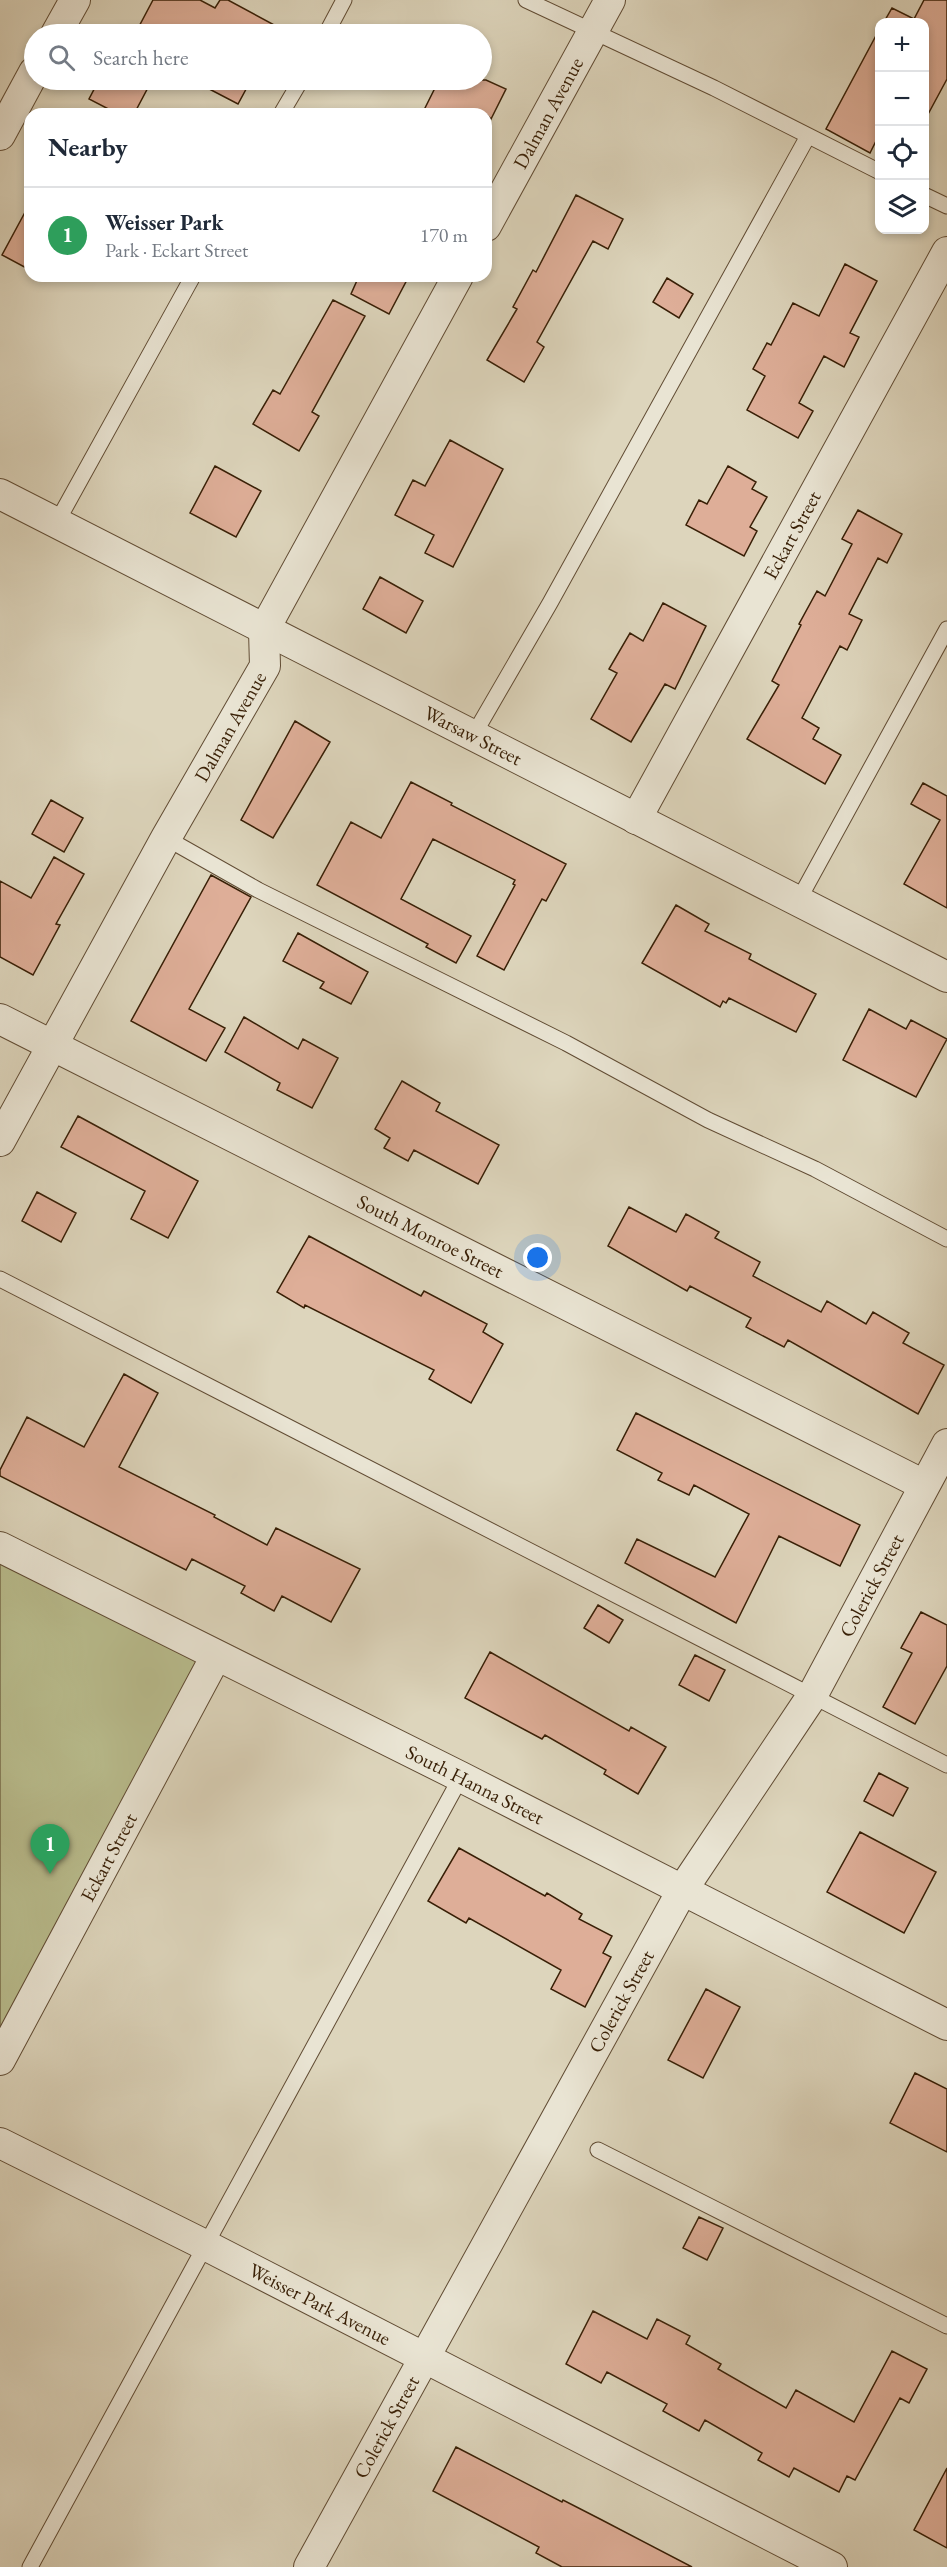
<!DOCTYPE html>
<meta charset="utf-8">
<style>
:root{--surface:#fff;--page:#f6f6f7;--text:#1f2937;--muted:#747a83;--line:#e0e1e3;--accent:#8f2418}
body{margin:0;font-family:"EB Garamond",serif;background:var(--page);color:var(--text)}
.controls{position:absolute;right:18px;top:18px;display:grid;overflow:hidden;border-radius:12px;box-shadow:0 3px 9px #0003}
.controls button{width:54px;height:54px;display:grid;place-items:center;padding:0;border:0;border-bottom:2px solid var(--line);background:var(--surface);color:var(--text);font:30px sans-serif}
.you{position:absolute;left:538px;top:1258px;width:21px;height:21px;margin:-15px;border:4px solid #fff;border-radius:50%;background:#1a73e8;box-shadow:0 0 0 9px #1a73e833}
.badge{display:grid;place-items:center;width:39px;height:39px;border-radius:50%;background:var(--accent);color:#fff;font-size:20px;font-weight:700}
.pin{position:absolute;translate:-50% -50px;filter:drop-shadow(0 2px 3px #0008)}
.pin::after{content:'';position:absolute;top:32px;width:21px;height:18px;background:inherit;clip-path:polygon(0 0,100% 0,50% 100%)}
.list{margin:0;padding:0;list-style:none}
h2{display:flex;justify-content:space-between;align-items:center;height:78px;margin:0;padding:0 24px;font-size:26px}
h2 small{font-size:20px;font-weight:400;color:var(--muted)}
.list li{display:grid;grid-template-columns:39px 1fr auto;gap:18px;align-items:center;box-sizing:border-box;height:96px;padding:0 24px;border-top:2px solid var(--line)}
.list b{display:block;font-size:22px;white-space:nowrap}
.list p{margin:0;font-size:20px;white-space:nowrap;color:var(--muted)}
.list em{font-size:20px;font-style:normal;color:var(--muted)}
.icon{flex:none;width:33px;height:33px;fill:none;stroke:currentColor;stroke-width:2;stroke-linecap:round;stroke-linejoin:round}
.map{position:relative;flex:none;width:947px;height:2567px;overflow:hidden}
.search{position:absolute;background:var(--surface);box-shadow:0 3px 9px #0003;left:24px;top:24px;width:468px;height:66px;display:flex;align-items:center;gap:15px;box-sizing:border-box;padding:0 21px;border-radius:33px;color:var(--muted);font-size:22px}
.panel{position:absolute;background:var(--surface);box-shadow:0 3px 9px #0003;left:24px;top:108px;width:468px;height:174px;border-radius:18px}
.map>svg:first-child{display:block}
.green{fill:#b8bb8c;stroke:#786d49;stroke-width:1.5}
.building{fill:#deae98;stroke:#381f06;stroke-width:1.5}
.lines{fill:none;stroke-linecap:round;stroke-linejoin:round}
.lane-casing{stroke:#614c34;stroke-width:17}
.street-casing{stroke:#614c34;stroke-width:32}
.lane{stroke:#e9e4d3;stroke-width:15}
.street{stroke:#e9e4d3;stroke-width:30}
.labels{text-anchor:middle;stroke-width:5;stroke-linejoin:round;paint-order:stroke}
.street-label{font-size:20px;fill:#381f06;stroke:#e9e4d3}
</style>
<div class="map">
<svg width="947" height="2567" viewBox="0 0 947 2567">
<rect width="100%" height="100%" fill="#ddd5bc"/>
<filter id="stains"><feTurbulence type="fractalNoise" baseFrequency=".00333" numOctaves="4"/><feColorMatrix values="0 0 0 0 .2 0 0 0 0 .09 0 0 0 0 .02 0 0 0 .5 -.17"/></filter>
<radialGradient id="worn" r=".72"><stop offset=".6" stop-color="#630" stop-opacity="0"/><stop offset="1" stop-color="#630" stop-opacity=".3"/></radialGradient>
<!-- green -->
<path class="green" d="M 0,1547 L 216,1656 L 0,2060 Z"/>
<!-- building -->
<path class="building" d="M 153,0 L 200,0 L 215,8 L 220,0 L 228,0 L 278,27 L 274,34 L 135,34 Z
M 924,0 L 947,0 L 947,79 L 926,118 L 924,22 L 884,22 L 892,8 L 914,19 Z
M 879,30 L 879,135 L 870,153 L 826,129 Z
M 99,80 L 152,80 L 134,114 L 118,114 L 89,99 Z
M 192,80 L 251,80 L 238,104 Z
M 439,80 L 486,80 L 506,89 L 491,119 L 486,114 L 422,114 Z
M 576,195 L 623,219 L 608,249 L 593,241 L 537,342 L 544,347 L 524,382 L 487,360 L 517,309 L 513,307 L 533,270 L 536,272 Z
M 30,203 L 30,270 L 2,255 Z
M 845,264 L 877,281 L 850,333 L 859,337 L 844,367 L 824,356 L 799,403 L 813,411 L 798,438 L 747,410 L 765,376 L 753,369 L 767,343 L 771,345 L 793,303 L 819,316 Z
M 359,276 L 409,276 L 389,314 L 351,294 Z
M 667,278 L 693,294 L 679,318 L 653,302 Z
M 333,300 L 365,316 L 312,412 L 319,416 L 299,451 L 253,424 L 273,390 L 280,394 Z
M 450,440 L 503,469 L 453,567 L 425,553 L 434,535 L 395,515 L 413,480 L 425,486 Z
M 215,466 L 261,491 L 236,537 L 190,513 Z
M 728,466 L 756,482 L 752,489 L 767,497 L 750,527 L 757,531 L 744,556 L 686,525 L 699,500 L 707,504 Z
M 858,510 L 902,534 L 887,563 L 878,558 L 849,614 L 862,620 L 847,650 L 840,646 L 802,718 L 819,728 L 813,739 L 841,755 L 825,784 L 747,739 L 779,685 L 772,681 L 801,625 L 799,624 L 817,591 L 825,596 L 852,544 L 842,539 Z
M 380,577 L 423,601 L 406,633 L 363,609 Z
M 663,603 L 706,626 L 675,689 L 665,684 L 631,742 L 591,719 L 617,673 L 609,669 L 630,633 L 643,641 Z
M 295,721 L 330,742 L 273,838 L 241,820 Z
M 411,782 L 452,803 L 451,805 L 566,864 L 546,901 L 542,899 L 504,970 L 477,956 L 515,885 L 513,884 L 515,880 L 433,839 L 401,899 L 471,936 L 456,963 L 426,947 L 428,944 L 317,885 L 351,822 L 381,838 Z
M 923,783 L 947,796 L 947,908 L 904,884 L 940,820 L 911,804 Z
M 51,800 L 83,818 L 64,852 L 32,834 Z
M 54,857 L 84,874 L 56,924 L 60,925 L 33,975 L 0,957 L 0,881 L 31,898 Z
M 211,875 L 251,897 L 189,1009 L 225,1028 L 206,1061 L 131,1021 Z
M 676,905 L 709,924 L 705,931 L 751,954 L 749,959 L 816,994 L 796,1032 L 729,998 L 726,1003 L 723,1001 L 720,1007 L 642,963 Z
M 298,933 L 368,972 L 351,1004 L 320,988 L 324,982 L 283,961 Z
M 869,1009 L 906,1029 L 911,1020 L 947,1039 L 916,1097 L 843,1060 Z
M 244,1017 L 298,1049 L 303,1039 L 338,1058 L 312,1108 L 277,1090 L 280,1083 L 225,1052 Z
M 402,1081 L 440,1103 L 436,1111 L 499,1145 L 478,1184 L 414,1150 L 408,1161 L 384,1148 L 390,1138 L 375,1129 Z
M 78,1116 L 198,1181 L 168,1238 L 131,1219 L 145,1191 L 61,1147 Z
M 37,1192 L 76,1213 L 61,1242 L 22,1221 Z
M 629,1207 L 676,1232 L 686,1214 L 719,1232 L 715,1238 L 760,1262 L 753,1276 L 821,1312 L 827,1301 L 866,1324 L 873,1312 L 909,1333 L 903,1343 L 944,1365 L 918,1414 L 788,1340 L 784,1347 L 746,1327 L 751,1318 L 690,1286 L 687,1291 L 608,1246 Z
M 309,1236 L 421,1296 L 424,1291 L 487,1324 L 483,1332 L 503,1344 L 471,1403 L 429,1379 L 434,1370 L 305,1305 L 304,1308 L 277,1292 Z
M 124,1374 L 158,1393 L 119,1467 L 215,1515 L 214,1517 L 267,1545 L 276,1528 L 360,1569 L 331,1622 L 282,1596 L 274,1611 L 241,1593 L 245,1586 L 192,1559 L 186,1570 L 0,1476 L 0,1470 L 27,1417 L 84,1447 Z
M 636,1413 L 860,1525 L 840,1566 L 779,1536 L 736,1623 L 625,1563 L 637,1539 L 715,1577 L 749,1514 L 694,1485 L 689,1495 L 658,1480 L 662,1473 L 617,1450 Z
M 598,1605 L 623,1620 L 609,1643 L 584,1628 Z
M 921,1612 L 947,1625 L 947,1666 L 915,1724 L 883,1707 L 912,1653 L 901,1648 Z
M 490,1652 L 629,1731 L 631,1727 L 666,1747 L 638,1794 L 604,1774 L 606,1770 L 545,1735 L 542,1739 L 465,1698 Z
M 695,1655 L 725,1670 L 709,1701 L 679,1685 Z
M 879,1773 L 908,1788 L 893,1816 L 864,1801 Z
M 860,1832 L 936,1872 L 904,1933 L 827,1892 Z
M 459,1848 L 545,1896 L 547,1893 L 582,1914 L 579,1919 L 612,1936 L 603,1953 L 611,1957 L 585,2007 L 551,1989 L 561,1970 L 469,1918 L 466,1923 L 428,1901 Z
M 706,1989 L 740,2007 L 703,2078 L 668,2060 Z
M 915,2073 L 947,2089 L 947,2152 L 890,2123 Z
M 699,2217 L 723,2228 L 707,2260 L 683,2248 Z
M 593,2311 L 647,2339 L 657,2319 L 690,2336 L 686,2344 L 721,2364 L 718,2369 L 786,2408 L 796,2390 L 854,2422 L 892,2351 L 927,2369 L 909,2403 L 900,2398 L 855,2480 L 847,2476 L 839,2492 L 794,2468 L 789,2477 L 758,2460 L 762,2453 L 705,2420 L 699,2431 L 663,2411 L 667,2404 L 607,2372 L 601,2383 L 566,2364 Z
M 456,2447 L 562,2502 L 563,2500 L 600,2519 L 692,2567 L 562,2567 L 536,2553 L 539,2547 L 433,2491 Z
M 947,2468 L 947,2548 L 914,2530 Z"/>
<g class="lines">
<defs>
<path id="lane" d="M 526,0 L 714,88 L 880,172
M 326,34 L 344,0
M 281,114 L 301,80
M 924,195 L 947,206
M 57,522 L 193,276
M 473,736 L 550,603 L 808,136
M 166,838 L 258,890 L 566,1043 L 708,1120 L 815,1169 L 947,1239
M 797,903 L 947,629
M 0,1279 L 947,1765
M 598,2150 L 947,2326
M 30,2567 L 461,1777"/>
<g id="street">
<path d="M 56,34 L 75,0"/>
<path d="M 0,135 L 34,72"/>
<path id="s1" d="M 486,226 L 610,0"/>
<path id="s2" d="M 0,494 L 947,977"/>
<path id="s3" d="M 636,819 L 947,252"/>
<path id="s4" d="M 0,1019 L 924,1485"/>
<path id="s5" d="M 0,1141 L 166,838 L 265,666 L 264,630 L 458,276"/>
<path id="s6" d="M 0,1547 L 461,1777 L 947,2025"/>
<path id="s7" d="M 0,2060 L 216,1656"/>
<path id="s8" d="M 0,2143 L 205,2245 L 832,2567"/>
<path id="s9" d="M 309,2567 L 683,1889 L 812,1696 L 947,1444"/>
</g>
</defs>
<!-- lane casing -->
<use href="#lane" class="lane-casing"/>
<!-- street casing -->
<use href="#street" class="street-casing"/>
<!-- lane -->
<use href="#lane" class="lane"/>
<!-- street -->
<use href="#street" class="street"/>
</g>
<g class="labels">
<!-- street labels -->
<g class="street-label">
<text dy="7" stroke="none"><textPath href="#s1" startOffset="129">Dalman Avenue</textPath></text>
<text dy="7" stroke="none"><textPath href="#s3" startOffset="324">Eckart Street</textPath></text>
<text dy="7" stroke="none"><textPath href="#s5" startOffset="474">Dalman Avenue</textPath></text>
<text dy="7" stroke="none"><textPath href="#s2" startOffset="531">Warsaw Street</textPath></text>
<text dy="7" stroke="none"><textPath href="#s4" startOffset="482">South Monroe Street</textPath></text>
<text dy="7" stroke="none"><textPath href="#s9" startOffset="1132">Colerick Street</textPath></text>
<text dy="7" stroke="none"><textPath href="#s6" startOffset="531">South Hanna Street</textPath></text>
<text dy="7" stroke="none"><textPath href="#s7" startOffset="230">Eckart Street</textPath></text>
<text dy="7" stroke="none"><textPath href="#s9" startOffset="646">Colerick Street</textPath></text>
<text dy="7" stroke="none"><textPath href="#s8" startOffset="358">Weisser Park Avenue</textPath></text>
<text dy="7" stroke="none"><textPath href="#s9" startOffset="160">Colerick Street</textPath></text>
</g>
</g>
<rect width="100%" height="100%" filter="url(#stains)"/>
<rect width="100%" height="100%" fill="url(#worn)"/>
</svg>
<div class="controls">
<button>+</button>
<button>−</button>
<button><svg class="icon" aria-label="locate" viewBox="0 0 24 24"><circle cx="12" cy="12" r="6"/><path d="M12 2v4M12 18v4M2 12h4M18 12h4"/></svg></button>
<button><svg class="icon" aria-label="layers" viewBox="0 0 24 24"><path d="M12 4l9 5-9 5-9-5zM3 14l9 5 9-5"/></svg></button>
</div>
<div class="you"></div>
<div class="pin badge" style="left:50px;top:1874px;background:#2e9e5b">1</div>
<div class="search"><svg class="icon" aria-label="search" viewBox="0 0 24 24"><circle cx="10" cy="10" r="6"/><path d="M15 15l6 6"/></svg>Search here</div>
<section class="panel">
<h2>Nearby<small></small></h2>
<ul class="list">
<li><span class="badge" style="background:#2e9e5b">1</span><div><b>Weisser Park</b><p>Park · Eckart Street</p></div><em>170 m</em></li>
</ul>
</section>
</div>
